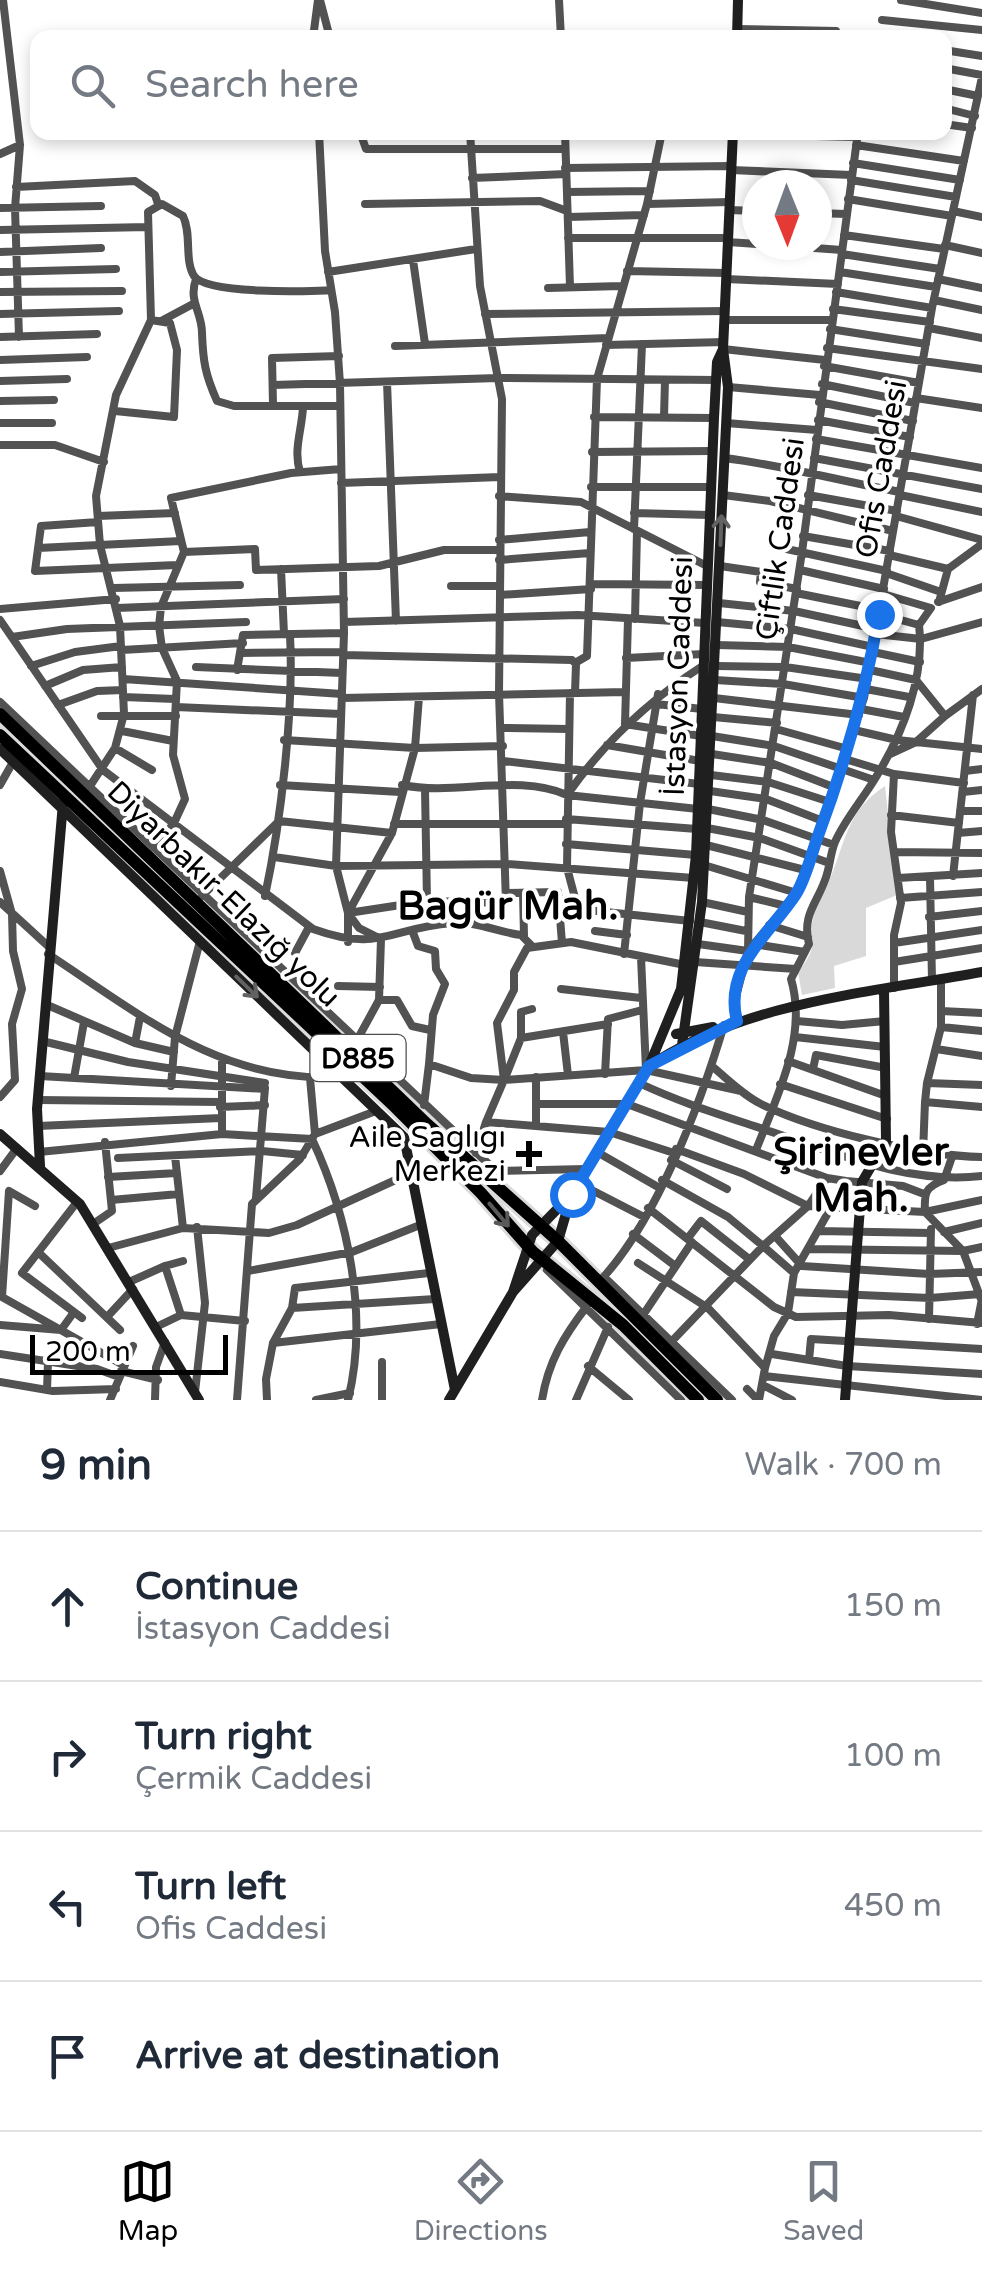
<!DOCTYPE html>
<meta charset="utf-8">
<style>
:root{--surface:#fff;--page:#f6f6f7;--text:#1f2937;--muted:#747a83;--line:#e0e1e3;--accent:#000}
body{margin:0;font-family:"Varela Round",sans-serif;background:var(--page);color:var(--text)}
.compass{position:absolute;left:742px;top:170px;width:90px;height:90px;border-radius:50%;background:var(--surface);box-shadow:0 5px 15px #0003;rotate:179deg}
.scale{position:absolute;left:30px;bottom:25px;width:198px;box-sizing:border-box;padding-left:10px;border:5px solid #000;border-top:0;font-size:28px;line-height:35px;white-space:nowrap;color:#000;-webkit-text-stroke:8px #fff;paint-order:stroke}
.stop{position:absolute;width:30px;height:30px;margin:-22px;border:8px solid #1a73e8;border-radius:50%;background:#fff}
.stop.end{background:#1a73e8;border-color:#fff;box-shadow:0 2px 10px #0008}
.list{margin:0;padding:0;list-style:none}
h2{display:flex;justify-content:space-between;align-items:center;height:130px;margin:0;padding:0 40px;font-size:42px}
h2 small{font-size:32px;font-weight:400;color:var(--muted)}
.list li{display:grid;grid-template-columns:65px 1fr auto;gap:30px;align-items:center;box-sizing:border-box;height:150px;padding:0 40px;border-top:2px solid var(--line)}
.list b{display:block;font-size:38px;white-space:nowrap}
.list p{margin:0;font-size:32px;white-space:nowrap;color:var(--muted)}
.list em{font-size:32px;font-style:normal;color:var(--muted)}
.icon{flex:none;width:55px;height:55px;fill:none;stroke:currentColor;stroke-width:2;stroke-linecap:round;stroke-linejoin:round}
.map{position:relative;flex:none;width:982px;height:1400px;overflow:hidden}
.search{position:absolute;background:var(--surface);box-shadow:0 5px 15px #0003;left:30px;right:30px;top:30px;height:110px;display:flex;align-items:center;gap:25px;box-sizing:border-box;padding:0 35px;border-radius:20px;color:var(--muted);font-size:38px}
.sheet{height:730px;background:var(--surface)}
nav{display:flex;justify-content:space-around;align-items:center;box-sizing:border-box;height:140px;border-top:2px solid var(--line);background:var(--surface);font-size:28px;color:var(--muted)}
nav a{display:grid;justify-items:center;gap:5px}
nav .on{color:var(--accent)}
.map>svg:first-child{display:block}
.green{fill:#d9d9d9}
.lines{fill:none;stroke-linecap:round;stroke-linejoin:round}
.highway-casing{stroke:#dbdbdb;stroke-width:18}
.street{stroke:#525252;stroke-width:8}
.secondary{stroke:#1f1f1f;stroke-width:10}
.highway{stroke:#000;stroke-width:12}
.oneway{stroke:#626262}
.oneway2{stroke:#595959}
.route{stroke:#1a73e8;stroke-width:12}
.poi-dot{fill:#000;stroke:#fff;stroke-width:4}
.labels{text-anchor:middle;stroke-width:8;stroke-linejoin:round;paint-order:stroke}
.shield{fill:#fff;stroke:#4c4c4c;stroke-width:2.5}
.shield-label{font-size:28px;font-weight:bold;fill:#000}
.street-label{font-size:30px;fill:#000;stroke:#fff}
.poi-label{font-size:30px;fill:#000;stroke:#fff;text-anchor:end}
.district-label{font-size:40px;font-weight:bold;fill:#000;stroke:#fff}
</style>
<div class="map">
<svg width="982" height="1400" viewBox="0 0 982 1400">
<rect width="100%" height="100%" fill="#fff"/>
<!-- green -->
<path class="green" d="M 885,786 L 897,895 L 866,908 L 866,956 L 834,966 L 835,988 L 802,995 L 798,972 C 823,941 806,943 814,914 C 818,899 828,886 833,871 C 847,835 849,810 885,786 Z"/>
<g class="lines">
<defs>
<path id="highway" d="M 0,714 L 427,1124 L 558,1241 L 717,1400
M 0,735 L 395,1107 L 481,1193 L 533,1252 L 623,1325 L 698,1400"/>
</defs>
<!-- highway casing -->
<use href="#highway" class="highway-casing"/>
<!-- street -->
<path class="street" d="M 3,0 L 20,145 L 15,208 L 19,337
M 320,0 L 330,38
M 559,0 L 561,38
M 901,0 L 982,13
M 882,20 L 982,30
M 737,29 L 836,31
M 313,38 L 318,0
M 331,38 L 468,38
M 944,50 L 982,56
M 944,68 L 982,75
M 944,89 L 978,96
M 944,108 L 975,116
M 944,124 L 972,128
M 319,132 L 325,251 L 335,312 L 340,384 L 344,633 L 336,866 L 348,913 L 359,928 L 381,939
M 360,132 L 366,149 L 565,149
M 565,132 L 570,287
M 880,132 L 903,136
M 733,134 L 857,137
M 856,145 L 964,161
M 0,154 L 20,145
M 853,163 L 960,180
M 565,168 L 731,166
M 731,170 L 851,175
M 472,178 L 566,174
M 851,180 L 956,197
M 16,187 L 135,181 L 155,195 L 158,204
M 567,192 L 650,191
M 848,199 L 952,216
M 365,204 L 540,201 L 567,211
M 647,204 L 730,202
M 0,208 L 101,206
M 729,210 L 757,211
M 953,211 L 982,217
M 817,213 L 846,214
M 568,217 L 644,215
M 0,230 L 148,227
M 844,235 L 944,249
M 568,238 L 728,238
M 728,242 L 757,244
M 773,245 L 842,250
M 945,245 L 982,253
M 0,252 L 101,248
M 842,254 L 940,269
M 413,260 L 425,344
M 627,271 L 726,273
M 0,272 L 116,269
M 328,272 L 476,249
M 840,272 L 936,287
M 196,279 C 188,301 202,312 202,333 C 203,361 205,374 217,401 L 234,406 L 340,406
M 726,279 L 838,284
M 938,279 L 982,288
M 548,288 L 621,286
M 0,292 L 122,291
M 836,292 L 932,308
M 934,300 L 982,310
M 833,309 L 930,322
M 0,314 L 119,311
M 485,314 L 725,311
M 163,320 L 193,304
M 724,320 L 832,320
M 929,328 L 982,338
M 830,329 L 926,344
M 0,337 L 97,334
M 606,345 L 724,342
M 395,346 L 608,338
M 827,348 L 982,369
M 723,349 L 825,360
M 0,360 L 87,357
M 824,366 L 919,383
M 0,381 L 67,379
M 387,382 L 396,621
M 822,384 L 915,403
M 273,385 L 498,378 L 717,380
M 728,387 L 820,395
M 916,398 L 982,408
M 0,401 L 54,400
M 819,402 L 913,421
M 273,405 L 272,358 L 339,356
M 115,411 L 174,417 L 177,350 L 170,323 L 151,320
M 594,417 L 714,418
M 664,417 L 665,380
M 818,420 L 910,437
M 0,423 L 52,423
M 726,423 L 817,430
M 816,439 L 982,468
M 0,445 L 55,445 L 104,462
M 592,452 L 712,451
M 724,458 C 783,465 840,481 900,492
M 814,458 L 982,489
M 300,472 C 293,450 302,430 303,407
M 341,483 L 500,477
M 591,487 L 710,487
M 723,495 L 770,501 L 893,531
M 808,495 L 897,511
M 900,495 L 982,512
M 499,496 L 581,502 L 707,566
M 634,513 L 709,515
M 98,516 L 175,513
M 896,516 L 982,540
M 98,522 L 41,526 L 35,571 L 177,565
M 634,529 L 642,344
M 803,536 L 890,551
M 499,540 L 590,532
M 773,546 L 887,571
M 38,548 L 181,541
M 184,552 L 255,549 L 256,570 L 379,566 L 444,550 L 499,550
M 889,555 L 948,569
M 499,560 L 590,553
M 720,566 L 761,572 L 760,582 L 797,589
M 281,569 L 284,634
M 800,570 L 884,589
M 886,573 L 941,592
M 591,584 L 707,585
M 451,586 L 500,586
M 113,588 L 240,585
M 796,593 L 880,610
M 500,595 L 591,589
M 938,602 L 982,587
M 939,602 L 948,569 L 982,544
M 719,603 L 794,611 L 877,629
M 117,608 L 344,599
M 0,609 L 116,599
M 879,614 L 919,625
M 628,619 L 625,724 L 701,736
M 635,619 L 637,531
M 0,620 L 103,770 L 313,929 C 380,953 389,928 452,923 C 477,921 497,932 521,935 L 533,947
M 344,622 L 578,615 L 705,623
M 717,622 L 791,629 L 873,647
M 876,634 L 921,639 L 982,622
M 12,637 L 67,629 L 246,622
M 716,645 L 788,647 L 871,663
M 122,650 L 243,643
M 873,652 L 920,662
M 241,653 L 343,652
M 343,655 L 572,660 L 576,664 L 575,693
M 626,658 L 704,654
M 575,663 L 587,656 L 597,379 L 647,204 L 662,132
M 31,666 L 75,652 L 121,646
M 716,666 L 785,667 L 868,679
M 196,667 L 342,673
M 237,670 L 243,635 L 344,633
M 870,670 L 916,680 L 945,716 L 916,742 L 890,754
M 123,679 L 342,694
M 715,680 L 783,684 L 864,698
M 45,686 L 83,670 L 122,667
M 866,689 L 909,697
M 570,693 L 567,868 L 578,909 L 690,921
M 123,697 L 175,699
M 342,698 L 625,692
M 714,698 L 859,715
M 0,702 L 496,1171 L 586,1169
M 656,704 L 702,709
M 58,705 L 97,691 L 123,690
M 176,707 L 341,714
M 861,709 L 904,717
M 101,716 L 176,716
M 945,716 L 982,689
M 713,717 L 777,723
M 502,728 L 569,729
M 776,729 L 848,749
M 854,730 L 897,740 L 982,749
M 122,731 L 173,741
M 712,736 L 774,746 L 874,780
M 284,740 L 415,748 L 503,746
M 607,745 L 700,761
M 115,748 L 152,770
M 712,754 L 771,763 L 836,788
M 845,759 L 894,774 L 891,832 L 901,903 L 894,935 L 894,988
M 503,761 L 699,784
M 965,771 L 982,769
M 894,774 L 964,783
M 711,775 L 768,782 L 830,802
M 0,785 L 13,762
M 280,785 L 400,792
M 402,785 C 456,796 517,773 567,795 L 698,809
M 90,786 L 115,748 L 124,714 L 120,626 L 100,545 L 96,496 L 116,395 L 151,320 L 148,212 L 162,204 L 183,216 C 192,234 184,260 194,276 C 206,294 309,292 331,290
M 425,790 L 427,901
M 710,791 L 766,799 L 823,821
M 963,792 L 982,790
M 567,795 C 605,741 649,700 704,665
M 708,809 L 763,820 L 834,845
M 960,811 L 982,811
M 891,815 L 959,823
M 566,819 L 697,829
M 394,824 L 566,824
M 707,828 L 760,838 L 829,863
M 958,833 L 982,831
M 566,844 L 696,855
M 706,845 L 805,870
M 154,848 L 174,823 L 185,799 L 173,755 L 177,681 L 162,648 L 159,626 L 161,607 L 184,552 L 171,498 L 291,473 L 341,469
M 894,852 L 982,853
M 274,857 L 336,866 L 507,864 L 694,878
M 704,865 L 797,893
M 0,871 L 12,914 L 13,951 L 22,989 L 12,1024 L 15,1080 L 0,1097
M 953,876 L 973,695
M 930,877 L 932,981
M 898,878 L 982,873
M 506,893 L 558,892 L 562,943
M 523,893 L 524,936
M 202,896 L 279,821 L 392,833
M 265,896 C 281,821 294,710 290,635
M 749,897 L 786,906
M 900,898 L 982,892
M 0,902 L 48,946
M 702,902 L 748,912
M 348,913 L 427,901 L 506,903 L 499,693 L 502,399 L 480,286 L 470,132
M 929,917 L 982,911
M 700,922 L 746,931
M 769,925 L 808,937
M 412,930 L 418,946 L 435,951 L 436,969 L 445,984 L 433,1015 L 429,1064
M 595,931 L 627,935
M 348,942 L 348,913 L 392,833 L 415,748 L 419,697
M 894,943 L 982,930
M 698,944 L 748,951 L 749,897 L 802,552 L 858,132
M 753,944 L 805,952
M 295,953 L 309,927
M 48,954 C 141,1015 221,1083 339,1077
M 624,954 L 640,803 L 658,694
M 641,957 L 646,1070
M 695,962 L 796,969
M 894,962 L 982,948
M 338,986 L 380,987
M 561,989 L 641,998
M 379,1000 L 397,1000 L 412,1026 L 430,1030
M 45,1004 L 135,1043 L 174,1052
M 941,1011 L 982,1013
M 737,1021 L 733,1008 L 748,951 L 797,893 L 864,698 L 932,308 L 982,77
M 797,1021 L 842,1025 L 885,1021
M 941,1027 L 982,1031
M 563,1032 L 568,1075
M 795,1037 L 885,1047
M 521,1038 L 608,1024
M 42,1041 L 128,1062 L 265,1083
M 356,1042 L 379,1000 L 381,939
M 135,1043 L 140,1017
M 936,1049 L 982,1056
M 222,1059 L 222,1134
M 788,1061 L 886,1096
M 712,1066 C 727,1079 743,1095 761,1104 C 816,1131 922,1156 982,1157
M 813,1069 L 816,1055 L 886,1068
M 605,1074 L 608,1019 L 642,1010
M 40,1076 L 265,1089
M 536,1077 L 536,1125
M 74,1078 L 84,1022
M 505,1078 L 521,1038 L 521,1012 L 532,1009
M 504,1080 L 497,1023 L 514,990 L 514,972 L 527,948 L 571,942 L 685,965
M 639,1083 C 679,1102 721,1115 763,1129 C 835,1152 906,1185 982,1176
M 927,1083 L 941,1027 L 941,979
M 780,1084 L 887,1119
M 171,1086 L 175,1037 L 200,941
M 38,1100 L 220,1102
M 925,1102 L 927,1083 L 982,1085
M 536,1104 L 627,1104 L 827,1178
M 424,1105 L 429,1064 L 471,1078 L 504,1080
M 220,1107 L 265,1105
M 486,1122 L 504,1080 L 646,1070 L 741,1091
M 38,1126 L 221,1118
M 315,1134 L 376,1111
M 676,1149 L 744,1174 L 808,1206 L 763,1246 L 794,1273
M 756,1150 C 777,1096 808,1036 791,979 L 809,944 C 802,915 816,905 825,880 C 830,868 830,854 835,842 C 845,819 863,799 876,777 C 903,733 925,677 919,625 L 931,608 L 883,594
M 39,1152 L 222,1134 L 312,1139 C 348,1216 369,1316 348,1400
M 597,1152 L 658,1187
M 476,1153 L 486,1122 L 609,1132 L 674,1153
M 923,1153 L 925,1102 L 982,1107
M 175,1156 L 183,1228
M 952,1157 L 944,1180 C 925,1187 924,1193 925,1212 L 963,1251 L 982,1247
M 118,1158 L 262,1151 L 303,1155
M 671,1160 L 727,1189
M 0,1171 L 17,1148
M 108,1177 L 177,1173
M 662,1180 L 728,1217 L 763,1246 L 673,1340
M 846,1181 L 827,1178 L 808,1206 L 925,1212 L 982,1200
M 578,1183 L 644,1217
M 256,1198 L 265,1088
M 111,1200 L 179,1194
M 77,1202 L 22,1273 L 82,1318
M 35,1206 L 9,1191 L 2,1297 L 123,1365
M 648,1208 L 774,1307 L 796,1317 L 889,1315 L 982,1323
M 93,1224 L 112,1211 L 105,1142
M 818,1231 L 930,1233
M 944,1232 L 982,1223
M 633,1234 L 674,1265
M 776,1237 L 802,1266 L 929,1274 L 982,1272
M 688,1238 L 701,1221 L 749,1259
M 108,1248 L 183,1228 L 269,1233 L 297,1225 L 413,1172
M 809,1249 L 963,1251 L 981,1299
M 38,1252 L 120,1330
M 638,1263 L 708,1308 L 765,1368 L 759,1400
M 165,1266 L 183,1261
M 547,1270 L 681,1400
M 248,1271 L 352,1252 L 420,1225
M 429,1273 L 295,1288 L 292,1308 L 273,1343 L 441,1324
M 604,1277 L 732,1400
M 129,1282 L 165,1266 L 181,1315
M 598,1283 C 656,1223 700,1105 724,1025
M 791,1292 L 930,1298 L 980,1294
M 292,1308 L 435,1299
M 643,1315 L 692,1242
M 107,1317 L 133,1289
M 929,1319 L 931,1229
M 977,1324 L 982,1299
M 0,1325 L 61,1330 L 74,1312
M 156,1327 L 181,1315 L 245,1321
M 0,1354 L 97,1369 L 119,1377
M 772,1354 L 847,1366 L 982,1374
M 809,1360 L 811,1339 L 982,1349
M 382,1362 L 382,1400
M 588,1366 L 629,1400
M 765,1368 L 774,1336 L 788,1313 L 794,1273 L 846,1181 L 903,1186 L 924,1194
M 121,1371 L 158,1380
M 764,1376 L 982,1400
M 0,1382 L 53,1391 L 116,1389
M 763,1385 L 792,1400
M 747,1389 L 758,1400
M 47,1390 L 48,1361
M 195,1392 L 205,1303 L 197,1227
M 110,1400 L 133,1346
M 155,1400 L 156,1367 L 165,1342
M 237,1400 L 252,1204 L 300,1159 L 315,1134 L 310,1078
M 267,1400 L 266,1379 L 273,1343
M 316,1400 L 350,1393
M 542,1400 C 548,1362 564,1336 587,1306
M 576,1400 L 608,1327"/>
<!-- secondary -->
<path class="secondary" d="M 737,38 L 738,0
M 0,749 L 404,1137 L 455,1390
M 676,1034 L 713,1027
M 682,1045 L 702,902 L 728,387 L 723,349
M 649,1066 C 747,1001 869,993 982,972
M 0,1134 L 80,1204 L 199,1400
M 40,1166 L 37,1109 L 63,803
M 513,1292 L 558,1241 L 572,1193 L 649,1066 L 681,989 L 696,855 L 714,418 L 717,362 L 723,349 L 733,132
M 449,1400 L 513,1292 L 532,1235 L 568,1198
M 845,1400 L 862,1182 L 886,1141 L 884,990"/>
<!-- highway -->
<use href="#highway" class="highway"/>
</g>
<!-- one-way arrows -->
<defs><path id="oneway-shaft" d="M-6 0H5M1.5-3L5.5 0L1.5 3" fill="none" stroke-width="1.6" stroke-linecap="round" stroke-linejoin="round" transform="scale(2.5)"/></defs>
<g class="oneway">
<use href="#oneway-shaft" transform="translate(721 530) rotate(-88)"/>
<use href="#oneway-shaft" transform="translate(247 987) rotate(44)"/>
</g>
<use class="oneway2" href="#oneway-shaft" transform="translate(499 1215) rotate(50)"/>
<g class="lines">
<!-- route -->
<path class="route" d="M 572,1194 L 649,1066 L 737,1021 C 723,967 770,934 796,894 C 806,878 811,855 818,836 C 845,763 866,691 879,614"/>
</g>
<!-- markers -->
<path class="poi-dot" d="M524 1139h10v10h10v10h-10v10h-10v-10h-10v-10h10z"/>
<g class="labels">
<!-- shield labels -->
<rect class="shield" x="310.5" y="1035" width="95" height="46" rx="8"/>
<g class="shield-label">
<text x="358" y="1068">D885</text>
</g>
<!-- street labels -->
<g class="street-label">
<text transform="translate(881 469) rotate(-80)" y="10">Ofis Caddesi</text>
<text transform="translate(780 539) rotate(-82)" y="10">Çiftlik Caddesi</text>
<text transform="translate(678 676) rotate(-88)" y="10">İstasyon Caddesi</text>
<text transform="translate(224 894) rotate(44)" y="10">Diyarbakır-Elazığ yolu</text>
</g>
<!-- poi labels -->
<g class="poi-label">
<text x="506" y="1147">Aile Saglıgı<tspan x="506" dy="34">Merkezi</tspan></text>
</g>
<!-- district labels -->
<g class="district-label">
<text x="508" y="919">Bagür Mah.</text>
<text x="861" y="1165">Şirinevler<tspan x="861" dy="46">Mah.</tspan></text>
</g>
</g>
</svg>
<svg class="compass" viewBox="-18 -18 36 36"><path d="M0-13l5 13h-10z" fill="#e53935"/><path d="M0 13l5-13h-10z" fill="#747a83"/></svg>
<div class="scale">200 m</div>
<div class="stop" style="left:572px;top:1194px"></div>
<div class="stop end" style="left:879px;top:614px"></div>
<div class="search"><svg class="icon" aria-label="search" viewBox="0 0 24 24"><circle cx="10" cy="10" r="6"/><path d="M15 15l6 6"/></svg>Search here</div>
</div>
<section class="sheet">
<h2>9 min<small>Walk · 700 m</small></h2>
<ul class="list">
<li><svg class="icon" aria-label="ahead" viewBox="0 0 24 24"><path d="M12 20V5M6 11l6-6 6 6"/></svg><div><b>Continue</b><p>İstasyon Caddesi</p></div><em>150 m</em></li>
<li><svg class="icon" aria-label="right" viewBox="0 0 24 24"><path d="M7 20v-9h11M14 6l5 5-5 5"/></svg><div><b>Turn right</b><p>Çermik Caddesi</p></div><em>100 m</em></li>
<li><svg class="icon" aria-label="left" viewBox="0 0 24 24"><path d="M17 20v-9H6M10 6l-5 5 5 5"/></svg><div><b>Turn left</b><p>Ofis Caddesi</p></div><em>450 m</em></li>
<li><svg class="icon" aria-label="arrive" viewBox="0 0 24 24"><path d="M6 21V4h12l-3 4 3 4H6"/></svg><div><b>Arrive at destination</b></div></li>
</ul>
</section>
<nav>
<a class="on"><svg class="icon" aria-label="map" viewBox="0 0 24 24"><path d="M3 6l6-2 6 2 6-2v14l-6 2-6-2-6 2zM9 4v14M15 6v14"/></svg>Map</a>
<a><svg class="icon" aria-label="directions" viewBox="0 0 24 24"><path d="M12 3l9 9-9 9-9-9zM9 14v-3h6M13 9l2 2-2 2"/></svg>Directions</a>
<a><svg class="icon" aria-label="saved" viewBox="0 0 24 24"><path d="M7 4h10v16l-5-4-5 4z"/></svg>Saved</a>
</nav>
